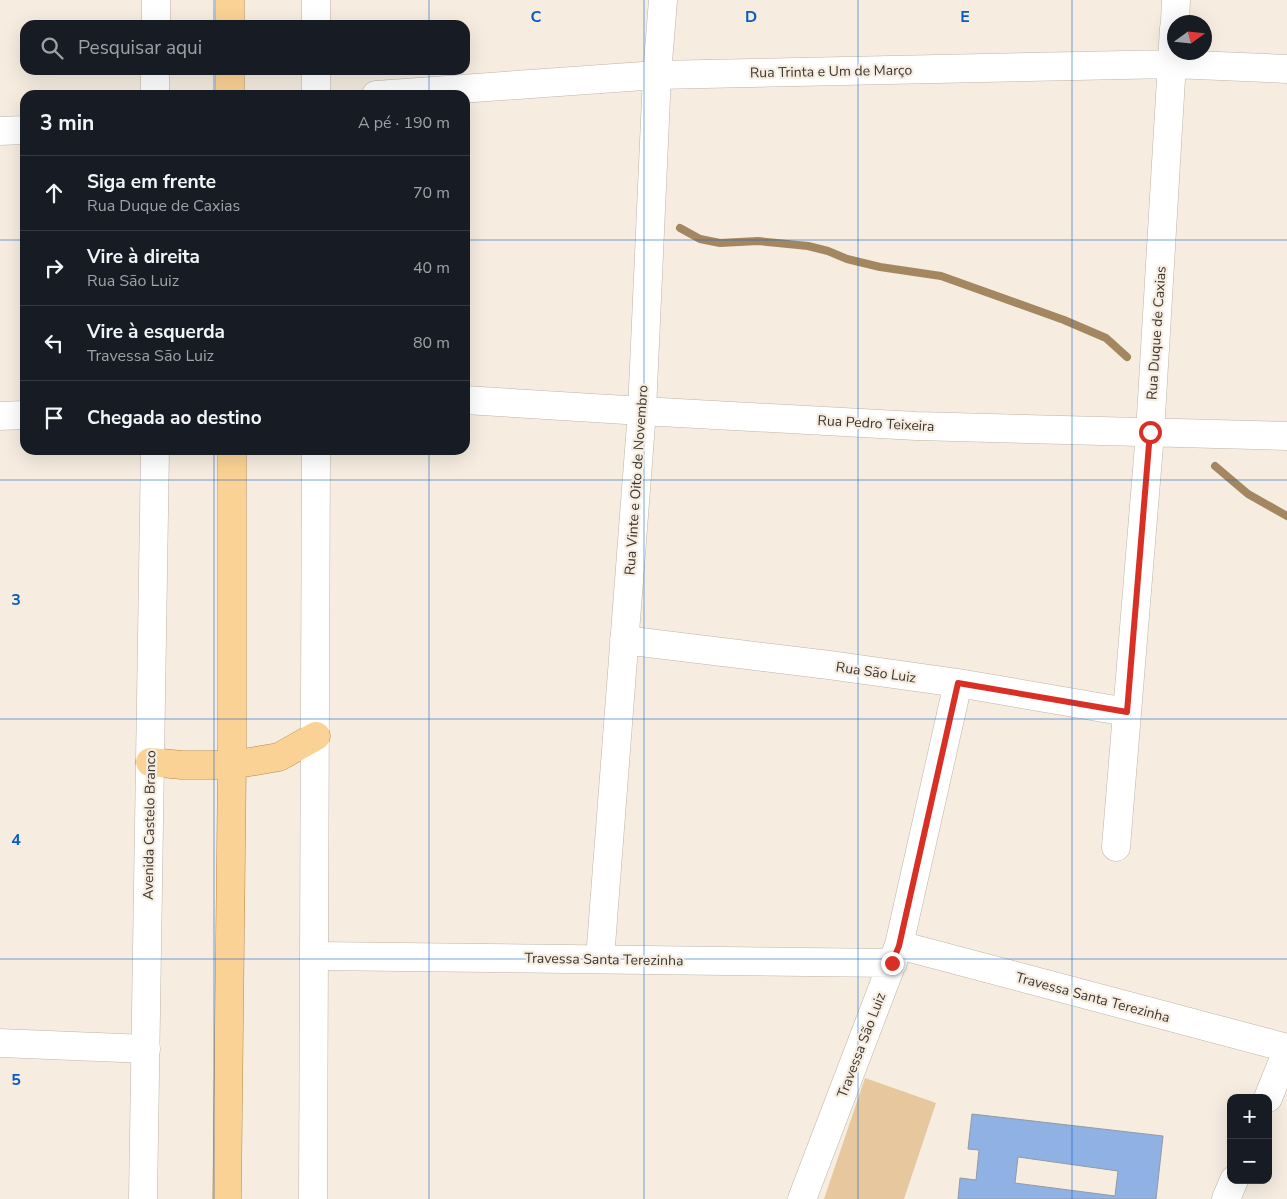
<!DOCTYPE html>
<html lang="pt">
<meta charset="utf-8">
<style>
:root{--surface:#171b24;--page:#242831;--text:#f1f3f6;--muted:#9ea1a6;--line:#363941}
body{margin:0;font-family:"Nunito Sans",sans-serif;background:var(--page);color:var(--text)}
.controls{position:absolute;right:15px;bottom:15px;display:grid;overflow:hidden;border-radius:10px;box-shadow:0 5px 20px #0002}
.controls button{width:45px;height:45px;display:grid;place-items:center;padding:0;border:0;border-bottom:1px solid var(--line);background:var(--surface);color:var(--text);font:25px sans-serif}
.compass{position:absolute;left:1167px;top:15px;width:45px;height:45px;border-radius:50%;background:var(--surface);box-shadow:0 5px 20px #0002;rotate:75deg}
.stop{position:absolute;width:15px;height:15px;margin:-11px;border:4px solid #d93025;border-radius:50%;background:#fff}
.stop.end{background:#d93025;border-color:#fff;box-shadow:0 1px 5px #0008}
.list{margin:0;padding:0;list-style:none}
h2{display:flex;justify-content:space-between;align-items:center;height:65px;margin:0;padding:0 20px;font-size:21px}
h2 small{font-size:16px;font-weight:400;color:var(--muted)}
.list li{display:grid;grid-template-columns:32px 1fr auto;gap:15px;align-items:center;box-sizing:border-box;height:75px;padding:0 20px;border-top:1px solid var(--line)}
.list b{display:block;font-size:19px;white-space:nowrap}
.list p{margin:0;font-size:16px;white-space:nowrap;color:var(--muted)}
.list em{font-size:16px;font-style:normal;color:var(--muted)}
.icon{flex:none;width:28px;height:28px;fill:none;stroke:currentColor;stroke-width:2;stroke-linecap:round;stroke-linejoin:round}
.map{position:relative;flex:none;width:1287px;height:1199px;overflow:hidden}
.search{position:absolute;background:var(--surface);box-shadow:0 5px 20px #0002;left:20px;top:20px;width:450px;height:55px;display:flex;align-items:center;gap:12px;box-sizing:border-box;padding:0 18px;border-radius:15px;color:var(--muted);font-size:19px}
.panel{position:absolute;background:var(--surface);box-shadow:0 5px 20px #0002;left:20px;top:90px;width:450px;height:365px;border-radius:15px}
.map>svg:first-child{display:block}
.green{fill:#e7c79d}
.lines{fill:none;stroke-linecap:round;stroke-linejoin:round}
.stream{stroke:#a48761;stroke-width:8}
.building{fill:#8fb1e4;stroke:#929aa5;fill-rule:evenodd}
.street-casing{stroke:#bdb4a8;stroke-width:29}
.secondary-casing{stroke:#bdb4a8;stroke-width:29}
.primary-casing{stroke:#b68844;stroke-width:29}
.street{stroke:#fff;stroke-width:28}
.secondary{stroke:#fff;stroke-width:28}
.primary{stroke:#fbd295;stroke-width:28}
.route{stroke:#d93025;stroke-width:6}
.grid{fill:none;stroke:#075bc5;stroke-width:1;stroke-opacity:0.55}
.labels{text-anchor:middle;stroke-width:4.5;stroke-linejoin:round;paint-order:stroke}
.street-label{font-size:14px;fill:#3a3631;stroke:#f6ece0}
.grid-label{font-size:16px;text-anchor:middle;font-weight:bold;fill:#075bc5;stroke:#f6ece0;stroke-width:4.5;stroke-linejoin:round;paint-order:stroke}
</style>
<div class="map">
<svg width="1287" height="1199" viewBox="0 0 1287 1199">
<rect width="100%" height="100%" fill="#f6ece0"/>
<!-- green -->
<path class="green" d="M 865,1078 L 936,1103 L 904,1199 L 824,1199 Z"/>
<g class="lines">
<!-- stream -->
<path class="stream" d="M 680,228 L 700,239 L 720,243 L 758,241 L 808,246 L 828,251 L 847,259 L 880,267 L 941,276 L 1064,320 L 1106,338 L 1127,357
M 1215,466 L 1248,494 L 1287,516"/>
</g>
<!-- building -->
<path class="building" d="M 972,1114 L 1163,1136 L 1156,1199 L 958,1199 L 960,1178 L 976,1180 L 979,1150 L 968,1149 ZM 1018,1157 L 1118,1171 L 1115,1196 L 1015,1183 Z"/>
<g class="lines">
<defs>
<path id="street" d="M 1175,22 L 1176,0
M 376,95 L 657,75 L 1173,64 L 1287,69
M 0,131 L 25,130
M 465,400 L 642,411 L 916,426 L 1287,436
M 0,416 L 25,415
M 624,640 L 829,665 L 958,683 L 1127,712
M 1116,847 L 1150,433 L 1174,28
M 899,945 L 1287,1048
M 315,956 L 893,963
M 600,959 L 642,411 L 657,75 L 663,0
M 0,1043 L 146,1049
M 802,1199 L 899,945 L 958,683"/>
<path id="secondary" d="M 156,25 L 156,0
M 316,25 L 316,0
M 155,95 L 155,70
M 316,95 L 316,70
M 1268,1098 L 1287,1051
M 143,1199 L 155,450
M 313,1199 L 316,450
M 1226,1199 L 1234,1180"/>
<path id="primary" d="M 230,0 L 230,25
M 230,70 L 230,95
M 150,762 L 182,765 L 232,765 L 279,757 L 316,736
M 227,1199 L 232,765 L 232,450"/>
</defs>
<!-- street casing -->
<use href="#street" class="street-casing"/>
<!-- secondary casing -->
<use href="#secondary" class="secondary-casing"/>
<!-- primary casing -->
<use href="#primary" class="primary-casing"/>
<!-- street -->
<use href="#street" class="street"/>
<!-- secondary -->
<use href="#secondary" class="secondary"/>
<!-- primary -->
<use href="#primary" class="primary"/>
</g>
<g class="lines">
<!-- route -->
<path class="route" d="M 892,963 L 899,946 L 958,683 L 1127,712 L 1150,432"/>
</g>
<!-- grid -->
<path class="grid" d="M 214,0 L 214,25M 429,0 L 429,25M 644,0 L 644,1199M 858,0 L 858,1199M 1072,0 L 1072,1199M 214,70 L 214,95M 429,70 L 429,95M 0,240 L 25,240M 465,240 L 1287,240M 214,450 L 214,1199M 429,450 L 429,1199M 0,480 L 1287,480M 0,719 L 1287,719M 0,959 L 1287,959"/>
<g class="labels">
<!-- street labels -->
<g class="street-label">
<text transform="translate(831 71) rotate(-1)" y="5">Rua Trinta e Um de Março</text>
<text transform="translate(1156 333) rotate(-86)" y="5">Rua Duque de Caxias</text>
<text transform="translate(876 423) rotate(3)" y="5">Rua Pedro Teixeira</text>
<text transform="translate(636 480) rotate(-86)" y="5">Rua Vinte e Oito de Novembro</text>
<text transform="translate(876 672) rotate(8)" y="5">Rua São Luiz</text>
<text transform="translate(149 825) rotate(-89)" y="5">Avenida Castelo Branco</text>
<text transform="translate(604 959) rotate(1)" y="5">Travessa Santa Terezinha</text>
<text transform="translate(1093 997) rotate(15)" y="5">Travessa Santa Terezinha</text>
<text transform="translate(861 1045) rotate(-69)" y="5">Travessa São Luiz</text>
</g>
</g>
<g class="grid-label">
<text x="536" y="22">C</text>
<text x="751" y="22">D</text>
<text x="965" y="22">E</text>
<text x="16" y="605">3</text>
<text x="16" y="845">4</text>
<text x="16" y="1085">5</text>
</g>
</svg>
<div class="controls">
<button>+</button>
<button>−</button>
</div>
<svg class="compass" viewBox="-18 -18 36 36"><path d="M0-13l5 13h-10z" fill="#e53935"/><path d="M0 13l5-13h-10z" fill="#9ea1a6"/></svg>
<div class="stop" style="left:1150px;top:432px"></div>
<div class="stop end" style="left:892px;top:963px"></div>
<div class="search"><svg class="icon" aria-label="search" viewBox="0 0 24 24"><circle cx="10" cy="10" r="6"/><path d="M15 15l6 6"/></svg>Pesquisar aqui</div>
<section class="panel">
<h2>3 min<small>A pé · 190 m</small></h2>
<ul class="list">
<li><svg class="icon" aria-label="ahead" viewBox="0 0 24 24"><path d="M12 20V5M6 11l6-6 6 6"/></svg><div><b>Siga em frente</b><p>Rua Duque de Caxias</p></div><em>70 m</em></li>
<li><svg class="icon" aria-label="right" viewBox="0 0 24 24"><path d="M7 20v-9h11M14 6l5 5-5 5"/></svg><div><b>Vire à direita</b><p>Rua São Luiz</p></div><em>40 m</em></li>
<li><svg class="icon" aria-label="left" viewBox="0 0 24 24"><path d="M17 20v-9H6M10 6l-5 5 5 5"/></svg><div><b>Vire à esquerda</b><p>Travessa São Luiz</p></div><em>80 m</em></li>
<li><svg class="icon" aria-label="arrive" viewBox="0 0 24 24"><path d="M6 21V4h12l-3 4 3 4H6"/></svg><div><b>Chegada ao destino</b></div></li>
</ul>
</section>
</div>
